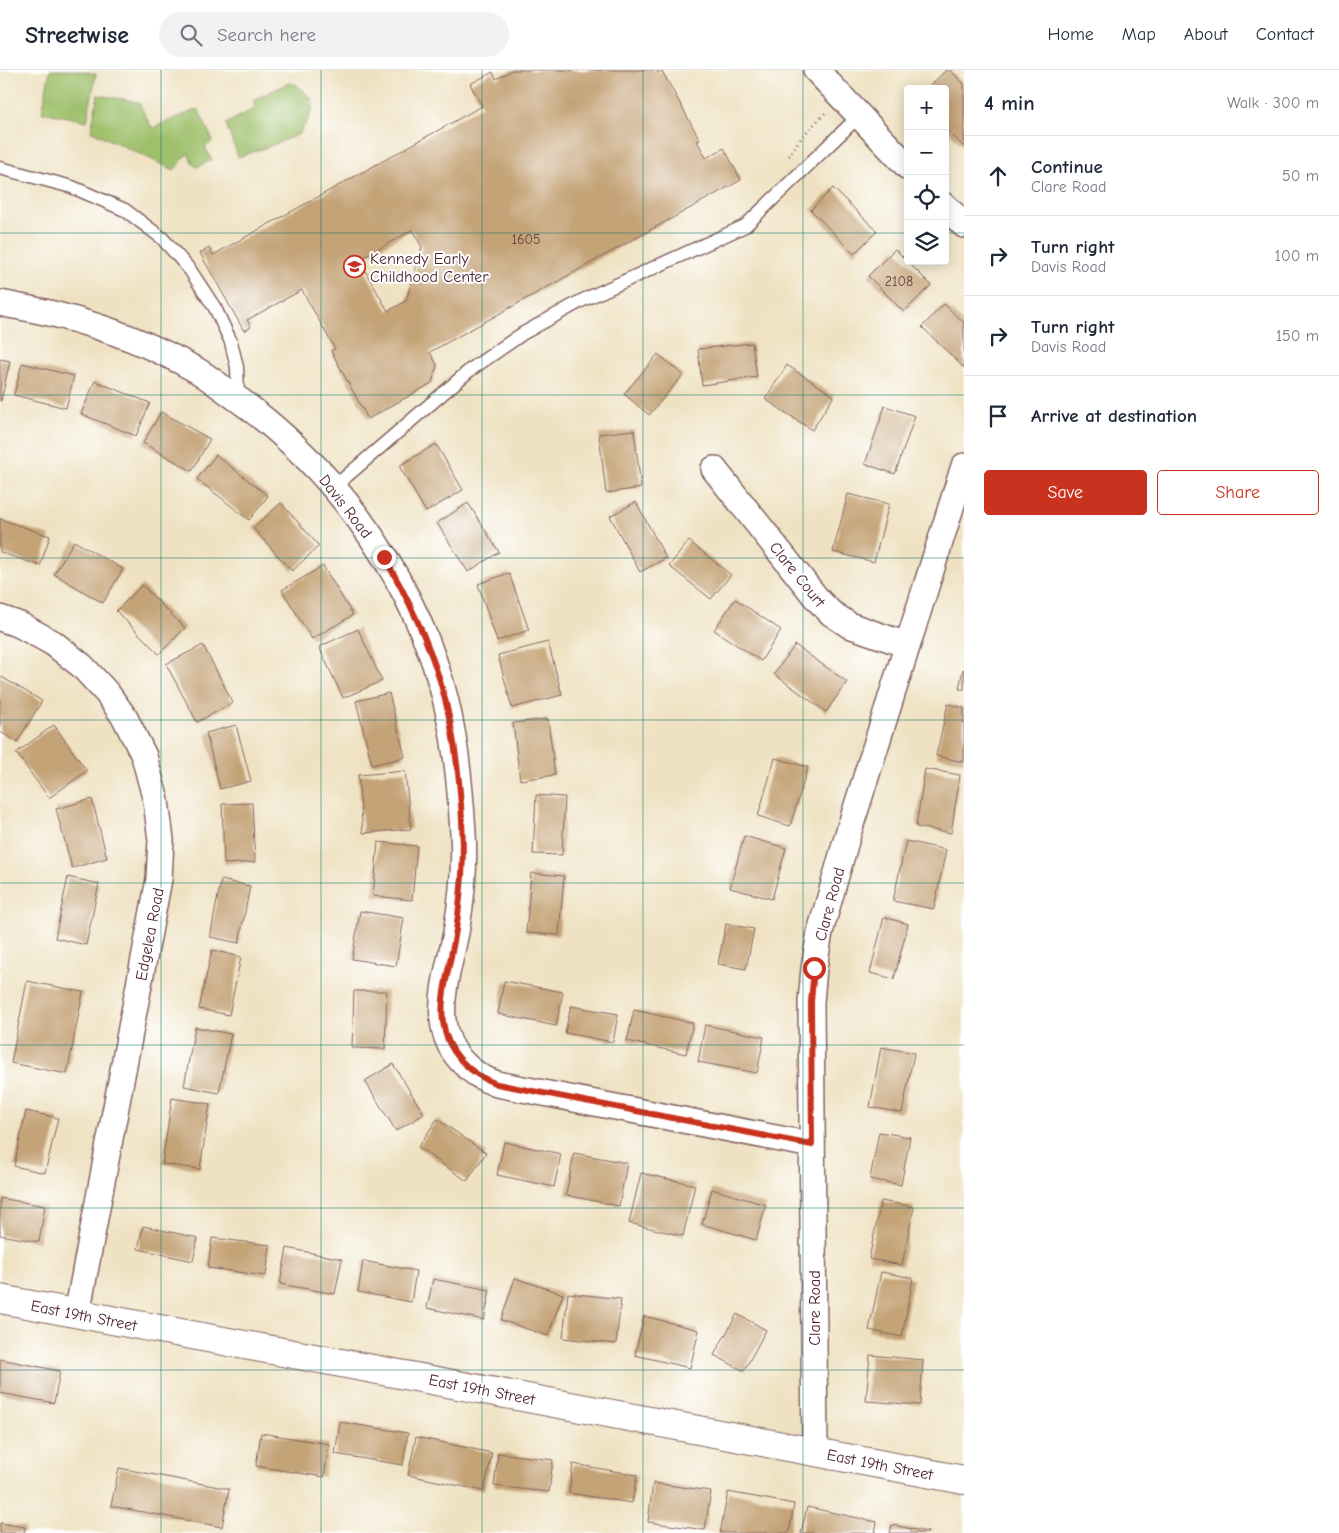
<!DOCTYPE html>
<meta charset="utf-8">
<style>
:root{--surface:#fff;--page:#f2f2f3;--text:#1f2937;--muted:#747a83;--line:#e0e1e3;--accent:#c8321e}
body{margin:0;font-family:"Comic Neue",sans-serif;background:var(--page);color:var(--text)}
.controls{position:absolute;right:15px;top:15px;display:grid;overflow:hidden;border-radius:5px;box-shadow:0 2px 12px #0003}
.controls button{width:45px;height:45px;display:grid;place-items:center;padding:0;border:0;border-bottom:1px solid var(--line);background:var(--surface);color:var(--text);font:25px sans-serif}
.stop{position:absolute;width:15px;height:15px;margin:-11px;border:4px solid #c8321e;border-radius:50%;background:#fff}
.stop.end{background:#c8321e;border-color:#fff;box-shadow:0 1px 5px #0008}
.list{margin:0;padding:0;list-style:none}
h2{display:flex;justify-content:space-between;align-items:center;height:65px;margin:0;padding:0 20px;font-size:21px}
h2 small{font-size:16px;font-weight:400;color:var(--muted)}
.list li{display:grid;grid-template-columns:32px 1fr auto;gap:15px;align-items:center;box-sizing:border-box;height:80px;padding:0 20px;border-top:1px solid var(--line)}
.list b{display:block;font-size:19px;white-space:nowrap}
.list p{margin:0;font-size:16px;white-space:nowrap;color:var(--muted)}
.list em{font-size:16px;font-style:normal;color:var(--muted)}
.actions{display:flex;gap:10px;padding:15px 20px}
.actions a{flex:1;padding:11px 0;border:1px solid var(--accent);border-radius:5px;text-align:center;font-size:18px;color:var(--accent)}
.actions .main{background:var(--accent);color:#fff}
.icon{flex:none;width:28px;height:28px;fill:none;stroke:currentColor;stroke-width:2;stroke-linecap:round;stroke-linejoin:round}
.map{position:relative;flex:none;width:964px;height:1463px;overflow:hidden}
header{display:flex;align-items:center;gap:30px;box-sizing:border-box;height:70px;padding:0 25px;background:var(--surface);border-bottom:1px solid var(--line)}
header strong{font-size:24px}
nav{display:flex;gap:28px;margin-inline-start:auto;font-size:18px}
.search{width:350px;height:45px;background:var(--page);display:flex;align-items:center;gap:12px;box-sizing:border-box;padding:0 18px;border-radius:28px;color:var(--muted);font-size:19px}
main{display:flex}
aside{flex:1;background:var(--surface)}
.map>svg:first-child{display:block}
.green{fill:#9ec06a;stroke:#74704a}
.building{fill:#c4a377;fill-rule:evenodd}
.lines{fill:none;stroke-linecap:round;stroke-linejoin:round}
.service-casing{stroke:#846360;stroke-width:15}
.minor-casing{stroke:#846360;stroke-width:28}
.tertiary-casing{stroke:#846360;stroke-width:30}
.path{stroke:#846360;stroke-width:3;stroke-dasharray:1 4;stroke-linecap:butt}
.service{stroke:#fff;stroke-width:12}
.minor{stroke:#fff;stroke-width:25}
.tertiary{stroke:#fff;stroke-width:28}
.route{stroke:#c8321e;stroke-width:6}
.grid{fill:none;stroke:#0f766e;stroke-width:1;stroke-opacity:0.55}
.labels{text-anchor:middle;stroke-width:4;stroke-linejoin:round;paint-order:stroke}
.number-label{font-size:14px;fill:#68403e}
.poi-label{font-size:16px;fill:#4a1f2b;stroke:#fff;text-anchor:start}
.street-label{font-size:16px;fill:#4a1f2b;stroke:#fff}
</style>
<header>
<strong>Streetwise</strong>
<div class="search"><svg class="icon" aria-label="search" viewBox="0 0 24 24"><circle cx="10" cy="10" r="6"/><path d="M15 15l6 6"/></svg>Search here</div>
<nav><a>Home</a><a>Map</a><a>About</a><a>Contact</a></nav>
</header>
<main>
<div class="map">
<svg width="964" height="1463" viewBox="0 0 964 1463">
<rect width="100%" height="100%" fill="#fff"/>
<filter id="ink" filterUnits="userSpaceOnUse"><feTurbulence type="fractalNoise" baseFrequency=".02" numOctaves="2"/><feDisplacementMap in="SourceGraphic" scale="10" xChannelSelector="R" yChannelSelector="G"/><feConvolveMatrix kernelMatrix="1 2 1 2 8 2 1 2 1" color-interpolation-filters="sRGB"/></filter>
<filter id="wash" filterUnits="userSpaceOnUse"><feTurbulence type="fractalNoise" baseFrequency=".0096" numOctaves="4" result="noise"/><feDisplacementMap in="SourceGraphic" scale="20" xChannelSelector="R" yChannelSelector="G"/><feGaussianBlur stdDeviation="1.12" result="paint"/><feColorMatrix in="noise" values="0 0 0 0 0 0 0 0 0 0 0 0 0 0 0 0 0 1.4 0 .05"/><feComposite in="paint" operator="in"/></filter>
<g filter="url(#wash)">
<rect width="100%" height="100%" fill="#efe2c2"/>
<!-- green -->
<path class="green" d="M 50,0 L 74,0 L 96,4 L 87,51 L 42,42 Z
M 289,13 L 297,15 L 311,28 L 313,37 L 308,50 L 299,64 L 273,75 L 238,87 L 226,54 L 255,38 L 253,30 Z
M 98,25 L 138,32 L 152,58 L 198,39 L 213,71 L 205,77 L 212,90 L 197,97 L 193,94 L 188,83 L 174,100 L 91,61 Z"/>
<g id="blocks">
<!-- building -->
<path class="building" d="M 512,0 L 657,0 L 658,3 L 662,1 L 700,70 L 697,71 L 706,88 L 724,78 L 741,110 L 430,282 L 437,295 L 432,313 L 368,349 L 331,281 L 335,279 L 302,220 L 247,250 L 251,257 L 244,261 L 200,183 L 209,178 L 213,185 L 482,36 L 470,14 L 493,2 L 496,9 ZM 412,160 L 422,177 L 406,231 L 388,241 L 359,190 Z
M 946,0 L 950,0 L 964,14 L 964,77 L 945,58 L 945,19 L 927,19 Z
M 833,118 L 877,161 L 854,184 L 811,140 Z
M 895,179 L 931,215 L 904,242 L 868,206 Z
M 944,234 L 964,253 L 964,298 L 922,257 Z
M 752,273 L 757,307 L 702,315 L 698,279 Z
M 658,284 L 683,305 L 649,345 L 624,324 Z
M 0,289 L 10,291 L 1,331 L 0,331 Z
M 22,293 L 74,306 L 66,338 L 14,325 Z
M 787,295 L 834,326 L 812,360 L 765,329 Z
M 95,311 L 150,333 L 136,366 L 81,344 Z
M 885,336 L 915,346 L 895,404 L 865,394 Z
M 161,342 L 210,369 L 192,401 L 143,373 Z
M 634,360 L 641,418 L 606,423 L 599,364 Z
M 436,374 L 463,420 L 426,442 L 399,396 Z
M 216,385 L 268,426 L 249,450 L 197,409 Z
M 848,424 L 889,434 L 874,492 L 833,482 Z
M 636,432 L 666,488 L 640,502 L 610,446 Z
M 281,433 L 319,476 L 292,501 L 253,458 Z
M 468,433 L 499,482 L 468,502 L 437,453 Z
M 0,449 L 50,466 L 40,496 L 0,482 Z
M 74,471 L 123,499 L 103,533 L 54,504 Z
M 689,471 L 731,505 L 711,529 L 669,496 Z
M 323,496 L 353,545 L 312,569 L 282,520 Z
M 509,503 L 529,560 L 497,571 L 478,514 Z
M 142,515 L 185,558 L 159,584 L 116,541 Z
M 735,529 L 781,560 L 761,591 L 714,560 Z
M 358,559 L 382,611 L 343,628 L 319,577 Z
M 548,572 L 562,625 L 512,638 L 498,585 Z
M 203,575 L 233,633 L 197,652 L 166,594 Z
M 795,575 L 847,612 L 826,642 L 774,604 Z
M 963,599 L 964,600 L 964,619 L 959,619 Z
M 0,606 L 42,631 L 17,672 L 0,662 Z
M 389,623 L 405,687 L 372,695 L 356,631 Z
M 948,634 L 964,638 L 964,692 L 936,686 Z
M 548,649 L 555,705 L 520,710 L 513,653 Z
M 54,655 L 87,701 L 49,728 L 16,683 Z
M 236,655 L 251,711 L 220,719 L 206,663 Z
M 775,688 L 808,697 L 790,756 L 758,746 Z
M 925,699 L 960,705 L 951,763 L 916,757 Z
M 405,701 L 411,759 L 363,763 L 358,705 Z
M 536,725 L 565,727 L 562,785 L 533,784 Z
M 92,729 L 107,788 L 72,798 L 56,739 Z
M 252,733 L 255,792 L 224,794 L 222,734 Z
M 744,766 L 786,778 L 772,829 L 730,818 Z
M 906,771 L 946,780 L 934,839 L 893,831 Z
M 378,772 L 417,776 L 412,830 L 373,826 Z
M 531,803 L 564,806 L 559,865 L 526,863 Z
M 68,807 L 99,814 L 86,875 L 55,868 Z
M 221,810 L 250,816 L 239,873 L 210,867 Z
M 360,841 L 404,848 L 396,896 L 352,889 Z
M 884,847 L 908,854 L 894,909 L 870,903 Z
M 726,854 L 754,859 L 746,899 L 718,894 Z
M 212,880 L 241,887 L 229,945 L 199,939 Z
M 27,911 L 83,922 L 67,1004 L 11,993 Z
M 504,911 L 563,922 L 556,956 L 498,944 Z
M 354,921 L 387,921 L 385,979 L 352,978 Z
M 571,936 L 618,944 L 613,972 L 565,963 Z
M 634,940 L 693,953 L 686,984 L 627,971 Z
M 705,955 L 764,967 L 757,1003 L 698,992 Z
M 195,957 L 231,964 L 219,1023 L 184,1016 Z
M 881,977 L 914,983 L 902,1043 L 870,1037 Z
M 393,994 L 424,1044 L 396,1061 L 365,1011 Z
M 172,1028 L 210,1034 L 200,1099 L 162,1094 Z
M 26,1041 L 58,1048 L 45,1103 L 14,1096 Z
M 437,1049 L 486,1083 L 467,1111 L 418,1077 Z
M 879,1062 L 910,1067 L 901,1115 L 870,1109 Z
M 504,1072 L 561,1084 L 554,1117 L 497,1105 Z
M 574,1083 L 627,1093 L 619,1136 L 566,1125 Z
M 641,1103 L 695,1115 L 683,1166 L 629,1153 Z
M 712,1119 L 766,1135 L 756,1170 L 702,1154 Z
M 0,1128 L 45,1136 L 39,1172 L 0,1165 Z
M 881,1131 L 914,1137 L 902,1195 L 869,1189 Z
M 143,1156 L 198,1168 L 193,1191 L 138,1179 Z
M 212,1168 L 270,1175 L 266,1206 L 208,1198 Z
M 287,1178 L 342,1189 L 335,1224 L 280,1214 Z
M 363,1191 L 416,1201 L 411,1232 L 358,1222 Z
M 881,1202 L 913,1208 L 902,1267 L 869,1260 Z
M 515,1208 L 563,1224 L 548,1266 L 501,1250 Z
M 433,1209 L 490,1220 L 484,1250 L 427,1238 Z
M 568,1223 L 621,1229 L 616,1274 L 563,1268 Z
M 737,1244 L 766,1260 L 744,1301 L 714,1285 Z
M 644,1246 L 699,1260 L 690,1298 L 635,1285 Z
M 870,1285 L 923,1290 L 920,1335 L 866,1331 Z
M 0,1289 L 60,1301 L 54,1333 L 0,1323 Z
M 340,1352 L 408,1363 L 403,1395 L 335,1384 Z
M 261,1363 L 329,1374 L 324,1407 L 256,1396 Z
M 416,1367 L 492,1383 L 484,1421 L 408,1405 Z
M 498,1383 L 553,1390 L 549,1422 L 494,1416 Z
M 573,1394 L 637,1405 L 632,1433 L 569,1423 Z
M 119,1398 L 229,1419 L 222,1457 L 111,1436 Z
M 653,1413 L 711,1421 L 705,1460 L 648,1452 Z
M 728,1422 L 794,1434 L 789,1463 L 720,1463 Z
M 807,1437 L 877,1452 L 875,1463 L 801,1463 Z
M 0,1453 L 25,1457 L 24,1463 L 0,1463 Z
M 892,1455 L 928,1462 L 928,1463 L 890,1463 Z"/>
</g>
</g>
<g filter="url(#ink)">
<use href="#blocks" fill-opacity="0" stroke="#846360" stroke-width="1"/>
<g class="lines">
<defs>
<path id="service" d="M 0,98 L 72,117 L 125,140 L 162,168 L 190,200 L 215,238 L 231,272 L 237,297 L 238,329
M 334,417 L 470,300 L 522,264 L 581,231 L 745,156 L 859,46"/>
<path id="minor" d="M 816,0 L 908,97
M 945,136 L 964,155
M 0,233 C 19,237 38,240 57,245 C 105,257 155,276 198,301 C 208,307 218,315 228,322 C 328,391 406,495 441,613 C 455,661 460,712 463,763 C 465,793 462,827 457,857 C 452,887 440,919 443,950 C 446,981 468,1004 497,1014 L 812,1075
M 714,399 L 818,530 L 831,543 L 849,555 L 907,575
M 0,548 L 20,555 L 53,573 L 82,596 L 107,623 L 125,648 L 144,686 L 156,731 L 161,770 L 159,809 L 77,1244
M 815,1382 L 811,932 L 814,898 L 820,862 L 848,764 L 964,396"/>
<path id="tertiary" d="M 0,1229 L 964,1410"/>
</defs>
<!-- service casing -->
<use href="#service" class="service-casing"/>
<!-- minor casing -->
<use href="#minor" class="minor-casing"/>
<!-- tertiary casing -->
<use href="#tertiary" class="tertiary-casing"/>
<!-- path -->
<path class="path" d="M 789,86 C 798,69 812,57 825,43"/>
<!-- service -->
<use href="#service" class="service"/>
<!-- minor -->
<use href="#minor" class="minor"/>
<!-- tertiary -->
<use href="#tertiary" class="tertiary"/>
</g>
</g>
<g class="lines" filter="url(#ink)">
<!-- route -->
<path class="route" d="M 384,487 C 407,526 427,568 440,611 C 452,651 458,693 461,734 C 463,762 464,790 461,817 C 459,839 457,860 452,881 C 448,904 440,928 443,952 C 447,982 469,1004 497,1014 L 812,1075 L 811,932 L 814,898"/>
</g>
<!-- grid -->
<path class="grid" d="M 161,0 L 161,1463M 321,0 L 321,1463M 482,0 L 482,1463M 643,0 L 643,1463M 803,0 L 803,1463M 0,163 L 908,163M 945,163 L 964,163M 0,325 L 964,325M 0,488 L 964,488M 0,650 L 964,650M 0,813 L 964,813M 0,975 L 964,975M 0,1138 L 964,1138M 0,1300 L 964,1300"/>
<!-- icons -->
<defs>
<symbol id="school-ring" viewBox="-11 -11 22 22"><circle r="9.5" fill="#fff" stroke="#c8321e" stroke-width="1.5"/><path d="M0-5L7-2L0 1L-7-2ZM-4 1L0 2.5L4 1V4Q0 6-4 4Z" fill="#c8321e"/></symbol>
</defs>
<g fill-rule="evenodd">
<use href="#school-ring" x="342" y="184" width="25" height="25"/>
</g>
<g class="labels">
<!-- number labels -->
<g class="number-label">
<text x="526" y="174">1605</text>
<text x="899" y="216">2108</text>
</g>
<!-- poi labels -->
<g class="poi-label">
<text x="370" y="194">Kennedy Early<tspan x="370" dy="18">Childhood Center</tspan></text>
</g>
<!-- street labels -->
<g class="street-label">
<text transform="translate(346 436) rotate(52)" y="6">Davis Road</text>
<text transform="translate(798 504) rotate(51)" y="6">Clare Court</text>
<text transform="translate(829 834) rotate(-75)" y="6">Clare Road</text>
<text transform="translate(149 864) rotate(-79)" y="6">Edgelea Road</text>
<text transform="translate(814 1238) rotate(-90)" y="6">Clare Road</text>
<text transform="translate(84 1245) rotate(11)" y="6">East 19th Street</text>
<text transform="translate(482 1319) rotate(11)" y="6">East 19th Street</text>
<text transform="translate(880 1394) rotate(11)" y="6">East 19th Street</text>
</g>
</g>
</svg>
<div class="controls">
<button>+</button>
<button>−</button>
<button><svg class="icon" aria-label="locate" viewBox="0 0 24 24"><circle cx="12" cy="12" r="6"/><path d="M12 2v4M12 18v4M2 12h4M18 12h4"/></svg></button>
<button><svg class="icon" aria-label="layers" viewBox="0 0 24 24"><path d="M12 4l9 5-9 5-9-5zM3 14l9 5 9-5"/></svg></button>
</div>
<div class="stop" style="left:814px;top:898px"></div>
<div class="stop end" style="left:384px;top:487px"></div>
</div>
<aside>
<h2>4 min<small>Walk · 300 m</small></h2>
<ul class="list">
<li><svg class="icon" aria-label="ahead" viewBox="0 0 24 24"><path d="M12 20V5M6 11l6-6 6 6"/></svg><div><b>Continue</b><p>Clare Road</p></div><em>50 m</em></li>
<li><svg class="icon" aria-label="right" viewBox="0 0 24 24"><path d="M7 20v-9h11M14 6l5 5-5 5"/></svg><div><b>Turn right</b><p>Davis Road</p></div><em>100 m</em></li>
<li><svg class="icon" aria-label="right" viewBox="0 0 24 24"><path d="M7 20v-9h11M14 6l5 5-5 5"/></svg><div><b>Turn right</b><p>Davis Road</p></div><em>150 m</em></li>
<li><svg class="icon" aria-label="arrive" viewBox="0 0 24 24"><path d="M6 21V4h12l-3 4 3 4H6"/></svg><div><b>Arrive at destination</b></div></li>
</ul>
<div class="actions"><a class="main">Save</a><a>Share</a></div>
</aside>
</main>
